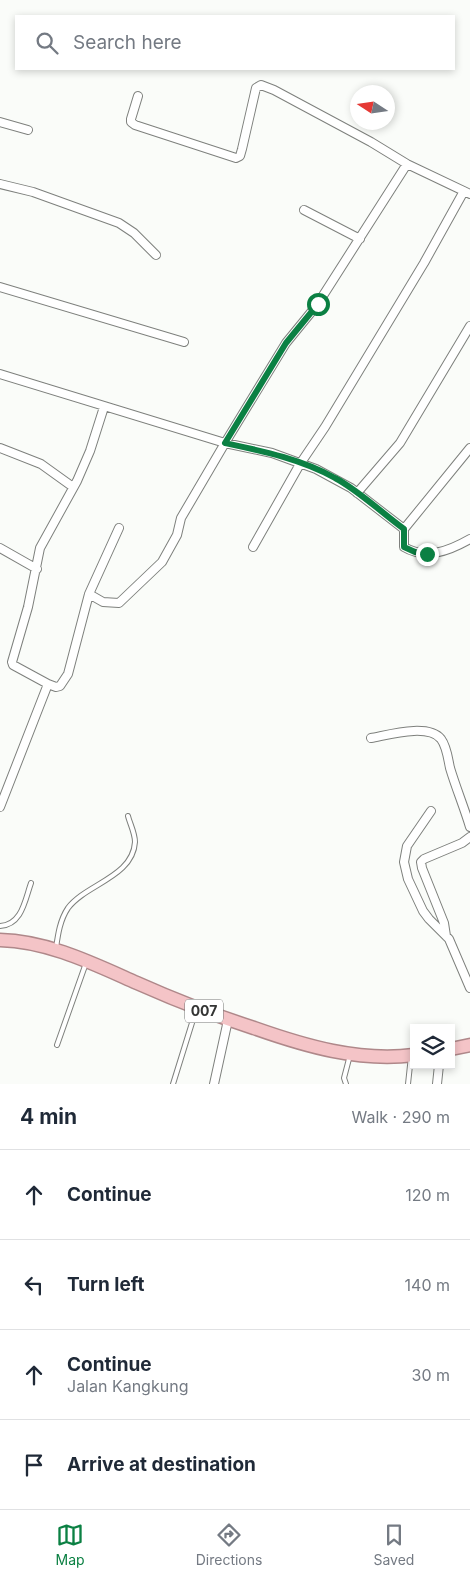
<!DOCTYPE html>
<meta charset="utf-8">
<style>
:root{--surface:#fff;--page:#f6f6f7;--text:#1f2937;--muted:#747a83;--line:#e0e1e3;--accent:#0b8043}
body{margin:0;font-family:Inter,sans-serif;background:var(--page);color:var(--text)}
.controls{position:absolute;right:15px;bottom:15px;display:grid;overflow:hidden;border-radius:0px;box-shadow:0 2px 8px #0003}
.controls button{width:45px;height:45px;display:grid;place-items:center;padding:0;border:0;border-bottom:1px solid var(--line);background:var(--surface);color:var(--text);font:25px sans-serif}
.compass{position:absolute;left:350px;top:85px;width:45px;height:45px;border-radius:50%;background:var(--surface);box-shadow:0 2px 8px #0003;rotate:282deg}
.stop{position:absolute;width:15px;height:15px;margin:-11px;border:4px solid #0b8043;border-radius:50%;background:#fff}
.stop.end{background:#0b8043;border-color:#fff;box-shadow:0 1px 5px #0008}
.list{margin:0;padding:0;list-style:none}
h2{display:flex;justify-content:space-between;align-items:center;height:65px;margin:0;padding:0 20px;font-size:21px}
h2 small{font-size:16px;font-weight:400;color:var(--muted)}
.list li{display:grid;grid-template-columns:32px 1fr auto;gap:15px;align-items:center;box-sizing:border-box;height:90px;padding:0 20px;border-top:1px solid var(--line)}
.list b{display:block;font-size:19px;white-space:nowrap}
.list p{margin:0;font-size:16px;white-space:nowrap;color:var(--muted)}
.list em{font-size:16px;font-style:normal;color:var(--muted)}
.icon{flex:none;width:28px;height:28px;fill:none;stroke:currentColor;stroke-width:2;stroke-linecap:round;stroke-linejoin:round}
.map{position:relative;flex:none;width:470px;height:1084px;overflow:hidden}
.search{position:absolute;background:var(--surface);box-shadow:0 2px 8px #0003;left:15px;right:15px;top:15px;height:55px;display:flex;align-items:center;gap:12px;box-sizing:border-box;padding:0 18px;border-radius:0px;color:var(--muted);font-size:19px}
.sheet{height:425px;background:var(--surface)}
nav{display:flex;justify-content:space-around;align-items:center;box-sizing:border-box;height:70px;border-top:1px solid var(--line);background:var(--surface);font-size:14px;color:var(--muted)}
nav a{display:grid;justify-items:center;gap:2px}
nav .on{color:var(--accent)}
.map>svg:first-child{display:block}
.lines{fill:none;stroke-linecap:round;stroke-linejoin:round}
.service-casing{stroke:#7e807d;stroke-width:6}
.minor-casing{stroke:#7e807d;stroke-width:10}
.trunk-casing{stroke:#af888a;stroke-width:15}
.service{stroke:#fff;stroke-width:4}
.minor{stroke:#fff;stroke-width:8}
.trunk{stroke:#f4c4c7;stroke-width:12}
.route{stroke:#0b8043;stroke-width:6}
.labels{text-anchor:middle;stroke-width:4;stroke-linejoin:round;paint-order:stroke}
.shield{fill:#fff;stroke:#717271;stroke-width:1}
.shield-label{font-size:14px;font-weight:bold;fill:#343534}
</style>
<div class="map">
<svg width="470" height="1084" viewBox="0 0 470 1084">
<rect width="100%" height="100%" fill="#fafcf9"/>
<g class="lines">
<defs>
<path id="service" d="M 0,926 C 22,925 25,900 31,883
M 56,948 C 58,934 60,920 68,908 C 86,884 133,877 135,842 C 135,833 130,824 128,816
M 57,1045 L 86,963
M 173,1084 L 196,1010
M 346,1084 L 344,1078 L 350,1055
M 408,1084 L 411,1056"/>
<path id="minor" d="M 138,96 L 131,119 L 131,122 L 135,125 L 236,158 L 240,156 L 242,149 L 256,88 L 261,85 L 274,90 L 371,142 L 407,164 L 470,194
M 0,122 L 28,130
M 0,184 L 33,192 L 119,223 L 134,233 L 156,255
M 304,210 L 360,239
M 0,287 L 184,342
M 0,374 L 225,443 L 272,453 L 316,469 L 351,488 L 404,529
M 0,448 L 41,464 L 73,487
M 357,493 L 400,443 L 470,326
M 404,529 L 470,448
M 404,529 L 404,547 C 426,560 449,551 470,539
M 253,547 L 300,464 L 325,427 L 424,263 L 464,191
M 0,548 L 37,569
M 89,594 L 119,528
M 48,684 L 56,687 L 60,686 L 68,674 L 89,594 L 103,602 L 119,603 L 162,562 L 177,535 L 181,518 L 225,443 L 286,343 L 317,305 L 407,164
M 371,738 C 388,735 428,723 441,739 C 447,747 448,759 450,768 C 456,788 464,807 470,827
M 0,807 L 48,684 L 13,665 L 12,662 L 28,607 L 40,548 L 77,481 L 90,451 L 104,407
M 431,811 L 407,846 L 404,862 L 408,879 L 423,911 L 429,919 L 449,939 L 470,988
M 446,936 L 444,923 L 422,868 L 421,862 L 424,859 L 462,843 L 470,837
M 214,1084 L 228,1020
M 437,1084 L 439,1065"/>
<path id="trunk" d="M 0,940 C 48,941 94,964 137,983 C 175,1000 214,1015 254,1028 C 305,1046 359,1062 414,1055
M 451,1049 L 470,1045"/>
</defs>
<!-- service casing -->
<use href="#service" class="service-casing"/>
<!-- minor casing -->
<use href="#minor" class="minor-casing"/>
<!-- trunk casing -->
<use href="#trunk" class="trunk-casing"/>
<!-- service -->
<use href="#service" class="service"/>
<!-- minor -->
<use href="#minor" class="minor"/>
<!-- trunk -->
<use href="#trunk" class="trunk"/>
</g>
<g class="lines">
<!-- route -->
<path class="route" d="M 318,304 L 286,343 L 225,443 C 262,451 301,459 335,478 C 358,490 382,513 404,529 L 404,547 L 415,552 L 427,554"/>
</g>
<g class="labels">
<!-- shield labels -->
<rect class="shield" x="185" y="999.5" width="38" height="23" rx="4"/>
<g class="shield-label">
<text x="204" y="1016">007</text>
</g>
</g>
</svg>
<div class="controls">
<button><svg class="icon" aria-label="layers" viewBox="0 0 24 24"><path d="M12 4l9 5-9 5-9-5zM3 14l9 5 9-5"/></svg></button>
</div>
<svg class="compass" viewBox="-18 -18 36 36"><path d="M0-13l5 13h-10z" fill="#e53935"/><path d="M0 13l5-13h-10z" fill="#747a83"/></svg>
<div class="stop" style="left:318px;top:304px"></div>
<div class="stop end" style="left:427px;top:554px"></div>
<div class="search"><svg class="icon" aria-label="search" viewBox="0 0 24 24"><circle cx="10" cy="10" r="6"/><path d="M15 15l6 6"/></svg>Search here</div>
</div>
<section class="sheet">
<h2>4 min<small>Walk · 290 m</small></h2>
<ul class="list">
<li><svg class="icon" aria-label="ahead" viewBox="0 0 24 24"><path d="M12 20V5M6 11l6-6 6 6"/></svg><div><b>Continue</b></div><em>120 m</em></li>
<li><svg class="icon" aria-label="left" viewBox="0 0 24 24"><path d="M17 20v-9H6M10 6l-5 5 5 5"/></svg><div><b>Turn left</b></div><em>140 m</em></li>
<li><svg class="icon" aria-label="ahead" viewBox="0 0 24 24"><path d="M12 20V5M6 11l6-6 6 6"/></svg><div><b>Continue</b><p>Jalan Kangkung</p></div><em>30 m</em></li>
<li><svg class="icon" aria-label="arrive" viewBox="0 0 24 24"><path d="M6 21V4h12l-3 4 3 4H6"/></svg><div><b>Arrive at destination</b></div></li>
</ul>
</section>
<nav>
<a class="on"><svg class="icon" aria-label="map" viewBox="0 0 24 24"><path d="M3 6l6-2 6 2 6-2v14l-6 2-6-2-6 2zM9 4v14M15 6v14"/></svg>Map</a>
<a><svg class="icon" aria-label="directions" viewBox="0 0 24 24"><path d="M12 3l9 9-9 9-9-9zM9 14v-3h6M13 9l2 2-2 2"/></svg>Directions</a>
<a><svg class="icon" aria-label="saved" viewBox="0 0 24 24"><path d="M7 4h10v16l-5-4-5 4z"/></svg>Saved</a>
</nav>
